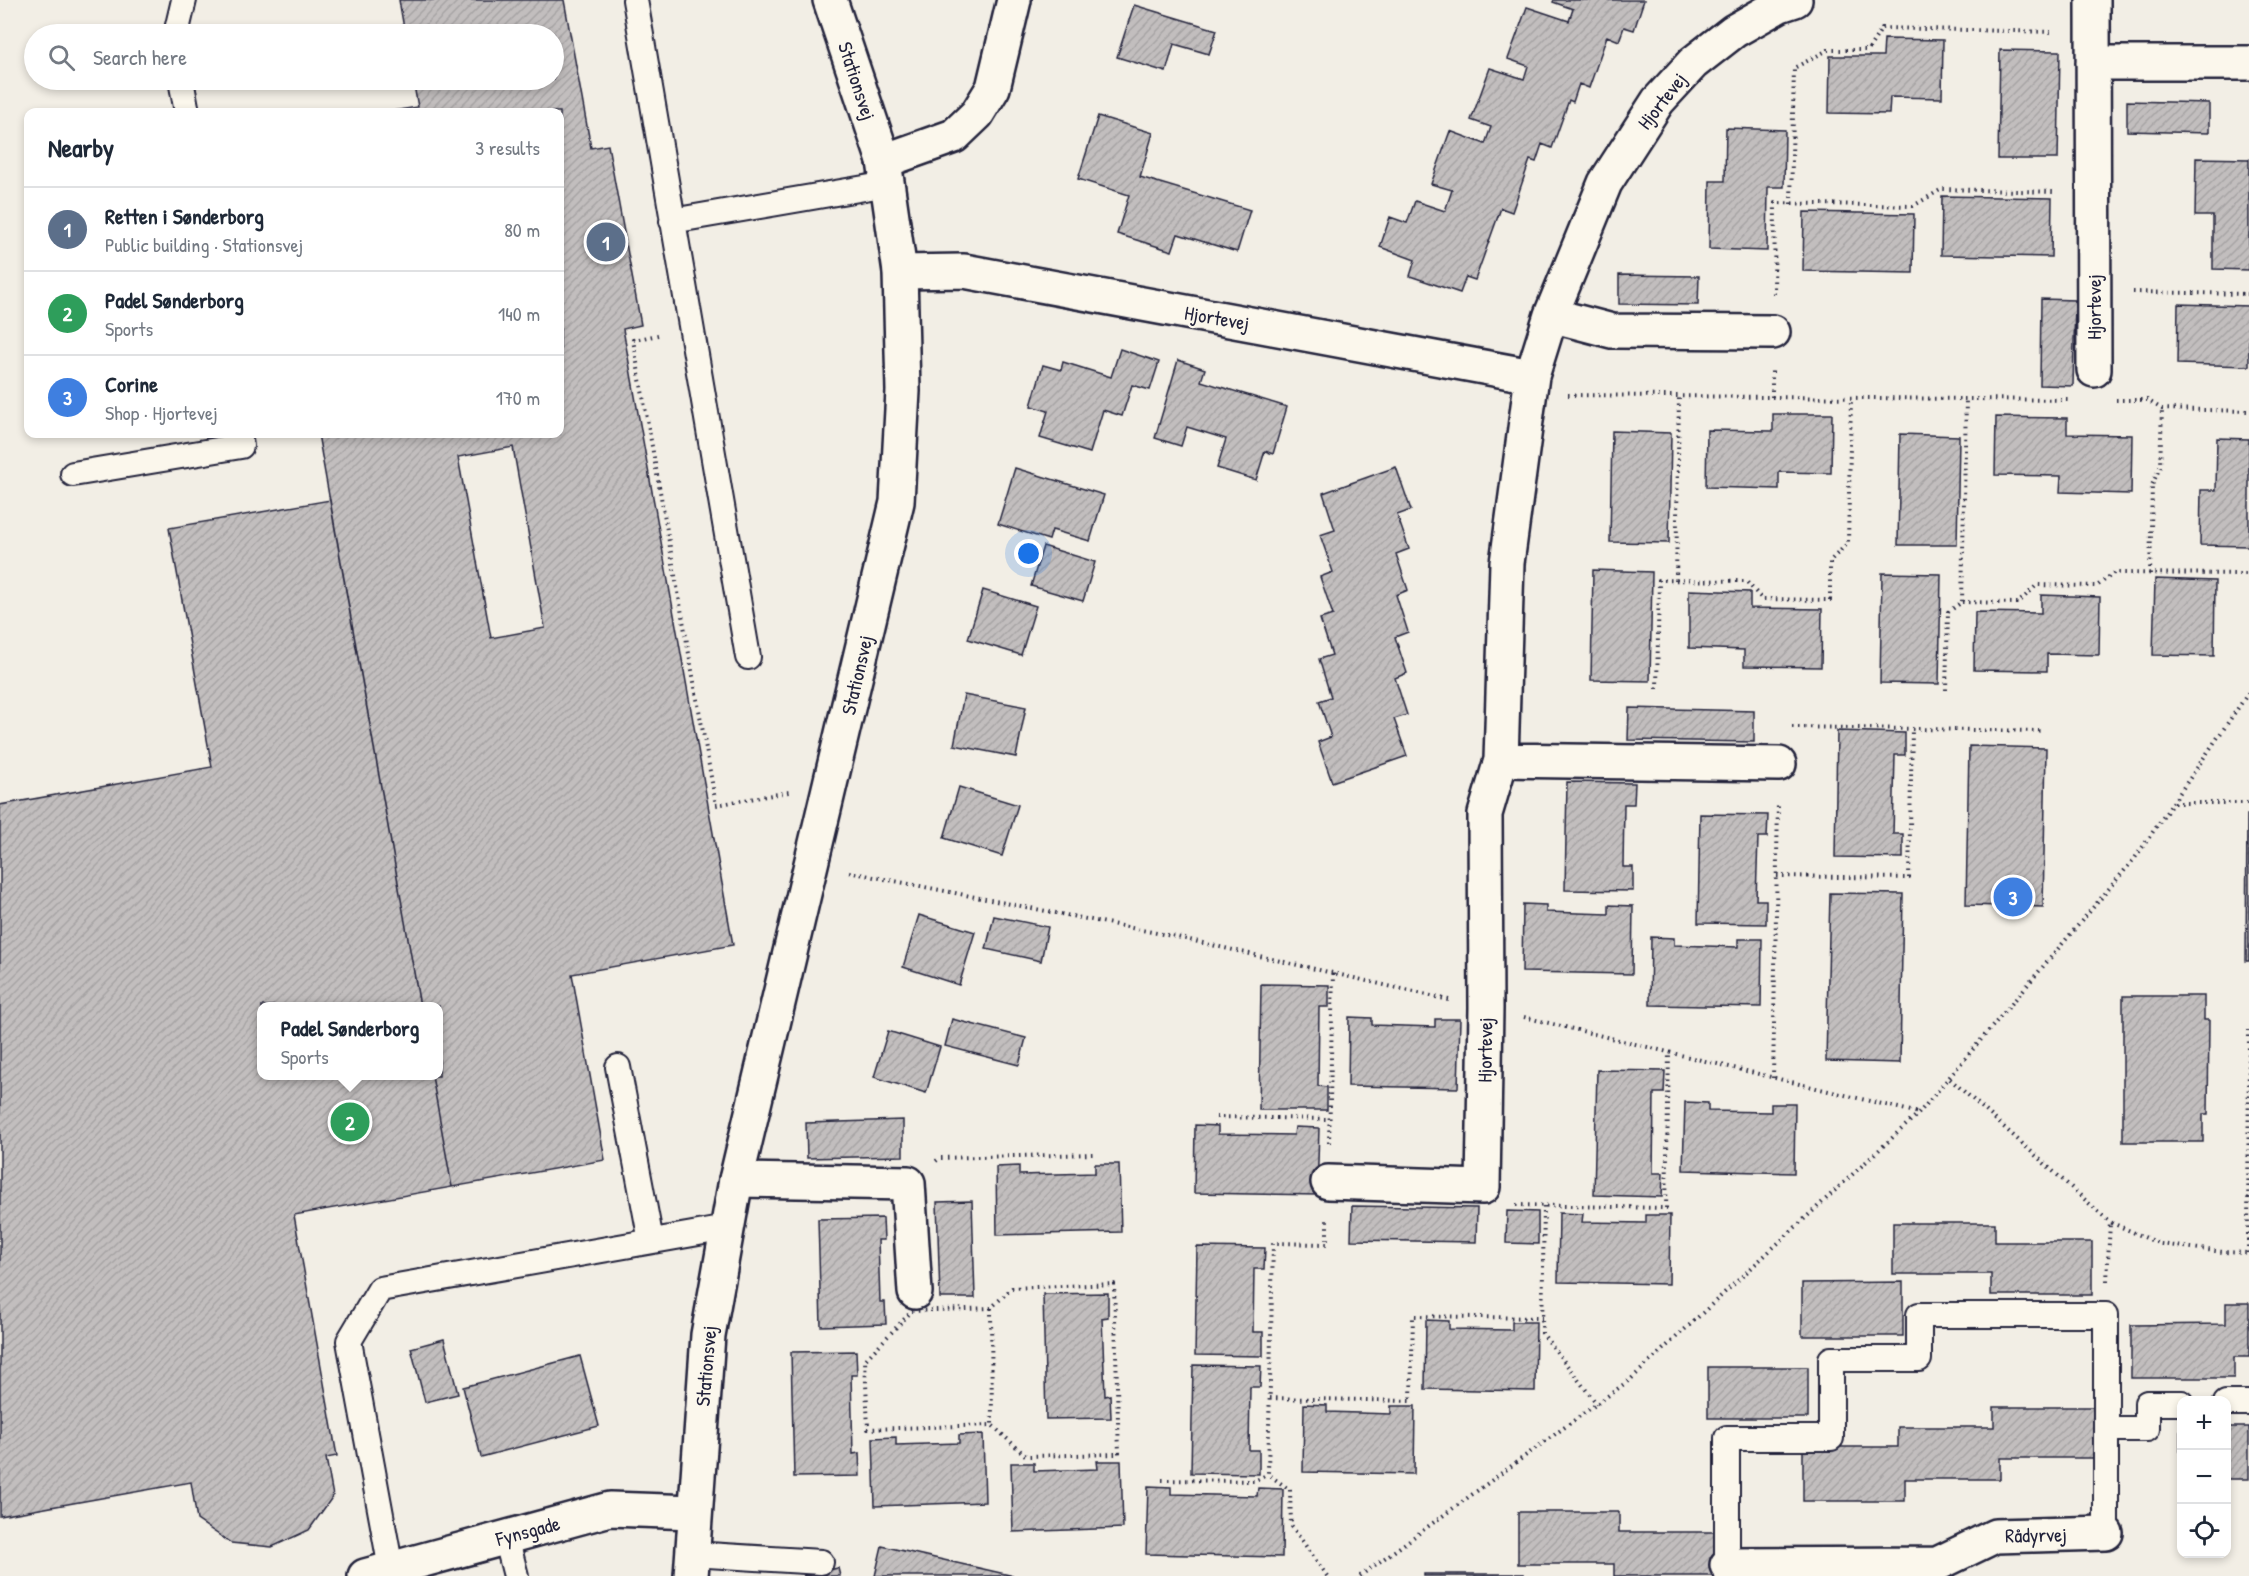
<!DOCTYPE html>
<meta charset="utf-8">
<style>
:root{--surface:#fff;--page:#f2f2f3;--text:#1f2937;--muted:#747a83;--line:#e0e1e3;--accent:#d1495b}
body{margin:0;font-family:"Patrick Hand",sans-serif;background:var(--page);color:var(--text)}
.controls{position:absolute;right:18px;bottom:18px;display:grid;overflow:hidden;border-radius:12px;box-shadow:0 3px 9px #0003}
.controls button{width:54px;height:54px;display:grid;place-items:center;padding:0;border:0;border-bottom:2px solid var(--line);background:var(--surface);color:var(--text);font:30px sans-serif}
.you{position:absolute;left:1029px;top:554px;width:21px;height:21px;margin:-15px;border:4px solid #fff;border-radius:50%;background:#1a73e8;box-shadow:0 0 0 9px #1a73e833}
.badge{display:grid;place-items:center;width:39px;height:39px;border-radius:50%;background:var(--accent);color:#fff;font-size:20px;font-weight:700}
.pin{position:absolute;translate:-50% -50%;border:3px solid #fff;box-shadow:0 2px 6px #0006}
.popup{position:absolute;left:257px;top:1002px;width:186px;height:78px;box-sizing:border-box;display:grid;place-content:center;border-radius:12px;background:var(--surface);filter:drop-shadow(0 2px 4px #0005);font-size:20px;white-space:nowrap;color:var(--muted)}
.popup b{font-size:22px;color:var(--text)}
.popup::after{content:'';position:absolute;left:50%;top:100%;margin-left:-12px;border:12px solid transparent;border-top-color:var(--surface)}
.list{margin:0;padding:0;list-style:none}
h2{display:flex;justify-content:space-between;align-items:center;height:78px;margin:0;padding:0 24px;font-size:26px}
h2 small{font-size:20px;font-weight:400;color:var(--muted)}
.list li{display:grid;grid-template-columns:39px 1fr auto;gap:18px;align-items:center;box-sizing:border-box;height:84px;padding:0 24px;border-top:2px solid var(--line)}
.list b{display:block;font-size:22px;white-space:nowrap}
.list p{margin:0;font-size:20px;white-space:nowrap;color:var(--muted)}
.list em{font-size:20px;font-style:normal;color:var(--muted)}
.icon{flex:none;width:33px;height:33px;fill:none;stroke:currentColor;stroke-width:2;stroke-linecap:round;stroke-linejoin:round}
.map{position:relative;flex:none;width:2249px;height:1576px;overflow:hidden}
.search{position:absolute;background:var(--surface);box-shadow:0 3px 9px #0003;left:24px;top:24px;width:540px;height:66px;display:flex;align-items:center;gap:15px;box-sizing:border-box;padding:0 21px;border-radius:33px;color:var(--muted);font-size:22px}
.panel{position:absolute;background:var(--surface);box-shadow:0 3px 9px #0003;left:24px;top:108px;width:540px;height:330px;border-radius:12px}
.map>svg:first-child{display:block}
.building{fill:url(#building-hatch);stroke:#22223b;stroke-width:1.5;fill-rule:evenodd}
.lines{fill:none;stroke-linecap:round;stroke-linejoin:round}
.service-casing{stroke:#22223b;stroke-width:28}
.minor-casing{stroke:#22223b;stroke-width:38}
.tertiary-casing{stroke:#22223b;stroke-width:38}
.path{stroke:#22223b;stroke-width:4;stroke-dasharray:1.5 4.5;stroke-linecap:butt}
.service{stroke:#fbf7ec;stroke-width:24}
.minor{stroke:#fbf7ec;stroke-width:33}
.tertiary{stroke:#fbf7ec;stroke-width:33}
.labels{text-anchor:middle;stroke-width:4.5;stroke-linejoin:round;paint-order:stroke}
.street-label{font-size:20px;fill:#22223b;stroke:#fbf7ec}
</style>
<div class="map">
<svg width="2249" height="1576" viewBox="0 0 2249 1576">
<defs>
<pattern id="building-hatch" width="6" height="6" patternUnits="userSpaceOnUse" patternTransform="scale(1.5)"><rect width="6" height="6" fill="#c2bebe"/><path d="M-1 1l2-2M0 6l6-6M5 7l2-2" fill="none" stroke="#a6a3a4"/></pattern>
</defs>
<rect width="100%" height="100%" fill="#f2eee5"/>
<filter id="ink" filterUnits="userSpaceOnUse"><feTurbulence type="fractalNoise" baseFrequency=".0167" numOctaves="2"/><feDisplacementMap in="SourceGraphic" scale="12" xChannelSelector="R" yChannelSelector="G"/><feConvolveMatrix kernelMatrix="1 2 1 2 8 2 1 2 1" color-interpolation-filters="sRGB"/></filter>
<g filter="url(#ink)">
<!-- building -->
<path class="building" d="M 399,0 L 564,0 L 591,148 L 608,145 L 641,325 L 623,329 L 733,945 L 572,974 L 605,1160 L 452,1187 L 432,1076 L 439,1076 L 439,1006 L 420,1006 L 318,434 L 560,434 L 560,112 L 386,112 L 418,107 L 413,80 L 554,80 L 554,34 L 405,34 ZM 513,447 L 545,628 L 491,638 L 458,457 Z
M 1554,0 L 1644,0 L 1634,30 L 1624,27 L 1619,41 L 1607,36 L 1589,88 L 1579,84 L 1573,102 L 1569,100 L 1552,148 L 1542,144 L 1536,162 L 1530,160 L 1512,212 L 1501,208 L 1475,280 L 1466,277 L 1460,293 L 1410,276 L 1415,260 L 1380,247 L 1390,217 L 1407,223 L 1415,201 L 1445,211 L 1452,190 L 1431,184 L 1450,131 L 1485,144 L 1491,127 L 1471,120 L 1490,68 L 1524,79 L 1528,66 L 1508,59 L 1527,7 L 1569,21 L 1573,9 L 1553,2 Z
M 1134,5 L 1217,30 L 1209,54 L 1174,44 L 1166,72 L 1117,57 Z
M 1884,39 L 1943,40 L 1942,98 L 1890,97 L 1889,114 L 1829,113 L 1830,56 L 1883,56 Z
M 2000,50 L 2060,51 L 2058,159 L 1998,159 Z
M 2127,101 L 2209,103 L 2209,133 L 2127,131 Z
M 1098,116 L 1153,133 L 1140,177 L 1250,210 L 1237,252 L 1178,234 L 1172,251 L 1117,234 L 1129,195 L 1078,179 Z
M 1726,128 L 1785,130 L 1784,187 L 1768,187 L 1767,251 L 1709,249 L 1710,181 L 1725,181 Z
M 2196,158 L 2249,159 L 2249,270 L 2213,269 L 2213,216 L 2195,216 Z
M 1942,196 L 2052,198 L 2051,257 L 1941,255 Z
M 1804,212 L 1914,214 L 1913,273 L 1803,271 Z
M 1619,275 L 1699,276 L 1698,305 L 1619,304 Z
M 2041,299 L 2075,300 L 2073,386 L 2040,385 Z
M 2178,304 L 2249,306 L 2249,366 L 2177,364 Z
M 1120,349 L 1159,362 L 1150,390 L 1132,385 L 1122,416 L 1103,410 L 1090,453 L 1040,438 L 1048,411 L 1031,406 L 1043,365 L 1061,370 L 1063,362 L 1111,377 Z
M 1178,360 L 1205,369 L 1201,381 L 1287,407 L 1273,454 L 1265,451 L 1256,480 L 1217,468 L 1226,439 L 1187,427 L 1181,446 L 1155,438 Z
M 1773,414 L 1832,414 L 1831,473 L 1779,472 L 1779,489 L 1706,487 L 1707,430 L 1773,431 Z
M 1996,417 L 2067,418 L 2067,434 L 2132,435 L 2131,494 L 2060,492 L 2061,476 L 1995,475 Z
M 1612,431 L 1671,433 L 1669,543 L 1610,542 Z
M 1900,434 L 1959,436 L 1957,545 L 1898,545 Z
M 2217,438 L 2249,439 L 2249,546 L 2200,545 L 2201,490 L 2216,490 Z
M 1396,467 L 1411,510 L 1397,515 L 1409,549 L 1396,554 L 1408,590 L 1396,595 L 1408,632 L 1395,637 L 1407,673 L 1395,678 L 1407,715 L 1394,719 L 1407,756 L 1332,782 L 1318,742 L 1331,737 L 1319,701 L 1331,697 L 1319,659 L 1332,655 L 1320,619 L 1333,615 L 1320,577 L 1333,572 L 1320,535 L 1335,530 L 1323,493 Z
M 1015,468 L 1104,495 L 1090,541 L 1052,530 L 1049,540 L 998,524 Z
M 330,500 L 420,1006 L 262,1006 L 262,1076 L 432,1076 L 452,1187 L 294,1215 L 337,1456 L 326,1458 L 333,1496 L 309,1530 L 272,1547 L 231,1543 L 197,1520 L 191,1482 L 0,1516 L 0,805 L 212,767 L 169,528 Z
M 1043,546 L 1095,562 L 1083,601 L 1031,586 Z
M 1593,570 L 1652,572 L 1650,681 L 1591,680 Z
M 1882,573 L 1941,574 L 1939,684 L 1880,683 Z
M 2155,579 L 2215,581 L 2214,656 L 2153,655 Z
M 983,590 L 1036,606 L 1021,655 L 968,639 Z
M 1689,590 L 1750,592 L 1750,608 L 1822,609 L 1821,667 L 1744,666 L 1744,650 L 1689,648 Z
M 2041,595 L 2100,597 L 2099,655 L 2047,654 L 2047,671 L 1974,670 L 1975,612 L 2041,613 Z
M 964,695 L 1026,707 L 1016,757 L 954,745 Z
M 1629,708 L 1754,711 L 1754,742 L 1628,740 Z
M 1837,731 L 1905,733 L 1905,755 L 1895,755 L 1893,834 L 1903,834 L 1903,858 L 1835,857 Z
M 1969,746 L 2046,748 L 2043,907 L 1966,905 Z
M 1567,782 L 1635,783 L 1634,804 L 1624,804 L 1623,867 L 1633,867 L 1633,891 L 1565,890 Z
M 959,787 L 1018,805 L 1002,856 L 944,838 Z
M 1700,814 L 1768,815 L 1767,837 L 1758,837 L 1756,900 L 1766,900 L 1766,924 L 1698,923 Z
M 2247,815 L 2249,815 L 2249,961 L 2246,961 Z
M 1830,893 L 1903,894 L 1900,1063 L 1826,1061 Z
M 1523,904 L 1546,905 L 1546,912 L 1609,914 L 1609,905 L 1633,906 L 1632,974 L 1522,972 Z
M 919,915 L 975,932 L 959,985 L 903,967 Z
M 994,916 L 1048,927 L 1041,961 L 986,949 Z
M 1651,937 L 1674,938 L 1674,945 L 1738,947 L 1738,939 L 1762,939 L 1761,1007 L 1650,1005 Z
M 1261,984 L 1329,985 L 1329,1007 L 1319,1007 L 1318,1086 L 1327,1087 L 1327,1110 L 1259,1110 Z
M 2123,996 L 2204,996 L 2204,1020 L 2209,1020 L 2208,1114 L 2203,1114 L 2203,1142 L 2123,1142 Z
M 1349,1017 L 1372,1018 L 1372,1025 L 1435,1027 L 1435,1019 L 1460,1019 L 1458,1088 L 1348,1086 Z
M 952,1019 L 1026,1038 L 1019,1065 L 945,1046 Z
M 888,1031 L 940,1047 L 926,1093 L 874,1077 Z
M 1597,1070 L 1665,1071 L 1664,1093 L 1654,1093 L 1653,1173 L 1663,1173 L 1662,1197 L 1594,1195 Z
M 1685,1102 L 1708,1103 L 1708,1111 L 1771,1112 L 1771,1104 L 1795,1104 L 1794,1173 L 1683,1170 Z
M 903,1120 L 903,1156 L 807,1158 L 806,1123 Z
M 1195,1125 L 1218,1126 L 1218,1134 L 1294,1135 L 1295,1127 L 1319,1128 L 1317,1195 L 1194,1193 Z
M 1095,1164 L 1119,1164 L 1121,1232 L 997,1235 L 996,1167 L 1019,1166 L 1019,1175 L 1095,1173 Z
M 972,1201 L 975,1298 L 940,1298 L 937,1202 Z
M 1352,1206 L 1477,1208 L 1476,1242 L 1351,1240 Z
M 1507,1211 L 1538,1212 L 1538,1244 L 1506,1243 Z
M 1559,1213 L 1583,1214 L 1582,1222 L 1646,1223 L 1646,1215 L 1670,1215 L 1669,1284 L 1558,1282 Z
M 883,1218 L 884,1240 L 878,1240 L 880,1302 L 885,1302 L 886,1324 L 821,1326 L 818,1219 Z
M 1893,1223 L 1995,1223 L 1995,1242 L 2092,1242 L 2092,1295 L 1991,1295 L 1991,1274 L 1893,1274 Z
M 1197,1247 L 1265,1248 L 1264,1269 L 1254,1269 L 1253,1332 L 1263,1332 L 1263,1356 L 1195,1355 Z
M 1903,1282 L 1903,1336 L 1802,1336 L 1802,1283 Z
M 1108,1293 L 1108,1317 L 1102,1318 L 1105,1396 L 1110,1395 L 1111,1418 L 1046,1419 L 1043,1294 Z
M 2226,1303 L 2249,1303 L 2249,1357 L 2234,1357 L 2234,1378 L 2131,1378 L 2131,1325 L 2226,1324 Z
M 1426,1320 L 1449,1321 L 1449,1329 L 1512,1330 L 1512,1322 L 1536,1322 L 1535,1391 L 1425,1389 Z
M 444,1339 L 458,1394 L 425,1402 L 411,1348 Z
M 856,1351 L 857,1375 L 851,1375 L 853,1454 L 859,1453 L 860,1476 L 794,1477 L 791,1352 Z
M 580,1356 L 599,1426 L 481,1457 L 463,1387 Z
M 1193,1365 L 1261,1366 L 1260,1387 L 1250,1387 L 1249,1450 L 1259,1450 L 1259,1474 L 1191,1473 Z
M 1708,1367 L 1808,1367 L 1808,1418 L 1708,1418 Z
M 1304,1404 L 1327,1405 L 1327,1412 L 1391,1414 L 1391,1406 L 1415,1406 L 1414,1474 L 1303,1472 Z
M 1994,1407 L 2093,1407 L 2093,1458 L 2000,1458 L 2000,1479 L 1905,1479 L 1905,1501 L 1803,1501 L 1803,1447 L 1898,1447 L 1898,1427 L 1994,1427 Z
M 2180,1427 L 2182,1427 L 2182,1479 L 2180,1479 Z
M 2226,1427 L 2249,1427 L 2249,1479 L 2226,1479 Z
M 983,1434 L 985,1502 L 875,1506 L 873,1438 L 896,1437 L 896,1445 L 959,1443 L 959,1435 Z
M 1097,1461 L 1121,1461 L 1123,1528 L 1013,1532 L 1011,1463 L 1034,1463 L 1034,1471 L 1098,1469 Z
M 1148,1486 L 1171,1487 L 1171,1494 L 1257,1496 L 1258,1488 L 1283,1489 L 1282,1557 L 1146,1554 Z
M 1518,1512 L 1619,1512 L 1619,1532 L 1715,1532 L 1715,1576 L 1614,1576 L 1614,1564 L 1518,1564 Z
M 882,1546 L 1014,1576 L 875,1576 Z
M 838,1568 L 840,1576 L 803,1576 Z
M 1424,1574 L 1524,1574 L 1524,1576 L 1424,1576 Z"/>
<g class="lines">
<defs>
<path id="service" d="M 635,0 L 748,657
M 176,34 L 184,0
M 181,80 L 187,112
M 672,221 L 888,184
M 73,474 L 241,446 L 239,434
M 618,1067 L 651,1241
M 2226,1403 L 2249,1403
M 2106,1429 L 2147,1429 L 2147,1403 L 2182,1403
M 506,1537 L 516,1576
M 692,1554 L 821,1562
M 391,1569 L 349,1341 L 380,1289 L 727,1228
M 1727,1576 L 1727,1438 L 1831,1438 L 1831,1359 L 1919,1359 L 1919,1315 L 2106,1315 L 2106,1533"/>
<path id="minor" d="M 2093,0 L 2094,370
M 2093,63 L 2249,63
M 884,161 L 954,136 L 977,114 L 993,88 L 1014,0
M 900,272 L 964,271 L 1532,376
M 1551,315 L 1612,331 L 1773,332
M 1501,760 L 1779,764
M 736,1180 L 908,1183 L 915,1292
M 1328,1182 L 1483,1187 L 1486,1008 L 1485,814 L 1501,760 L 1507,563 L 1532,376 L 1551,315 L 1605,183 L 1658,101 L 1693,63 L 1734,31 L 1780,5 L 1795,0
M 1727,1565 L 1937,1564 L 1995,1536 L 2106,1533
M 365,1576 L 610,1509 L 694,1512"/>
<path id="tertiary" d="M 691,1576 L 708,1335 L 736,1180 L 897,502 L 903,391 L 900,272 L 884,161 L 830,0"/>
</defs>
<!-- service casing -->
<use href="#service" class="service-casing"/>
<!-- minor casing -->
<use href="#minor" class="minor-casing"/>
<!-- tertiary casing -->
<use href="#tertiary" class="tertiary-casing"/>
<!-- path -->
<path class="path" d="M 1791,204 L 1794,68 L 1828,50 L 1868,50 L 1882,28 L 2054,32
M 2133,292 L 2249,294
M 1774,294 L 1775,203 L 1913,206 L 1942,189 L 2056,192
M 658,335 L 633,340 L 716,805 L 789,792
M 1568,395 L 2070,400
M 1772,397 L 1772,371
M 2116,400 L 2147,400 L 2162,409 L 2249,411
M 2150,574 L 2152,485 L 2160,467 L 2162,409
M 1676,580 L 1679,396
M 1962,602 L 2018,603 L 2037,585 L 2097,586 L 2114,573 L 2249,574
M 1657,689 L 1659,580 L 1746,581 L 1762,599 L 1830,600 L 1830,561 L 1848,543 L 1851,398
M 1946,690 L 1948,612 L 1962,602 L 1966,399
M 1792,727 L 2040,731
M 2174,803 L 2249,803
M 849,872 L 1177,937 L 1449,1000
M 1777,876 L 1909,878 L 1912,729
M 1524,1017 L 1919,1113
M 1773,1078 L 1778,803
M 1950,1079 L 2110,1222 L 2160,1244 L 2223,1252 L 2249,1253
M 1216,1117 L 1330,1119
M 1329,1143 L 1333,973
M 936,1161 L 940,1158 L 1094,1154
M 1516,1205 L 1666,1208 L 1669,1053
M 1544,1206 L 1542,1333 L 1597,1404
M 2248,1253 L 2249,1030
M 2107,1281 L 2110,1222
M 1114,1284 L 1119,1454 L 1026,1456 L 992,1425 L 868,1429 L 865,1360 L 912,1311 L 991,1308 L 1012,1288 Z
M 991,1308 L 992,1425
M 1270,1398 L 1411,1401 L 1413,1316 L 1542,1318
M 1162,1480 L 1255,1481 L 1268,1474
M 1327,1576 L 1291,1525 L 1290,1490 L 1268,1474 L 1273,1243 L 1327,1244 L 1327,1220
M 1360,1576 L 1631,1379 L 1919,1113 L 2135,858 L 2249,692"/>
<!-- service -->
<use href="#service" class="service"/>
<!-- minor -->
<use href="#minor" class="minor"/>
<!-- tertiary -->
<use href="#tertiary" class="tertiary"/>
</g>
</g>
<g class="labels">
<!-- street labels -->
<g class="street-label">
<text transform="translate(857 81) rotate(72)" y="7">Stationsvej</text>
<text transform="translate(1662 101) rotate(-52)" y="7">Hjortevej</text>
<text transform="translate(2094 307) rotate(-90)" y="7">Hjortevej</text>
<text transform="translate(1217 318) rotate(10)" y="7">Hjortevej</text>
<text transform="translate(857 675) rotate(-77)" y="7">Stationsvej</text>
<text transform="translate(1485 1050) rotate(-89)" y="7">Hjortevej</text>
<text transform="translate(706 1366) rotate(-85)" y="7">Stationsvej</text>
<text transform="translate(528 1531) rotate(-15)" y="7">Fynsgade</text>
<text transform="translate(2036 1535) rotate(-1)" y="7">Rådyrvej</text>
</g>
</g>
</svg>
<div class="controls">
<button>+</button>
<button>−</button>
<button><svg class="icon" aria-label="locate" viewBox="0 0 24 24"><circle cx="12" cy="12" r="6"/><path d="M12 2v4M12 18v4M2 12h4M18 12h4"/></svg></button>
</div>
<div class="you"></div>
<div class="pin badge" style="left:606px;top:242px;background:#5c6f8a">1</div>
<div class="pin badge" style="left:350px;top:1122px;background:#2e9e5b">2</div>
<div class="popup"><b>Padel Sønderborg</b>Sports</div>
<div class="pin badge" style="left:2013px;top:897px;background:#3f7fe0">3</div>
<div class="search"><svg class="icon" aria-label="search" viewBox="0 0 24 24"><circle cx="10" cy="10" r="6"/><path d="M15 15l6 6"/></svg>Search here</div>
<section class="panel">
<h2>Nearby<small>3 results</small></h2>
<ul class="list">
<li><span class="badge" style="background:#5c6f8a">1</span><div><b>Retten i Sønderborg</b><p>Public building · Stationsvej</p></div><em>80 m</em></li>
<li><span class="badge" style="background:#2e9e5b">2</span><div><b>Padel Sønderborg</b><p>Sports</p></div><em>140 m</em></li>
<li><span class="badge" style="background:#3f7fe0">3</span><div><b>Corine</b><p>Shop · Hjortevej</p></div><em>170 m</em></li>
</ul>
</section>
</div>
